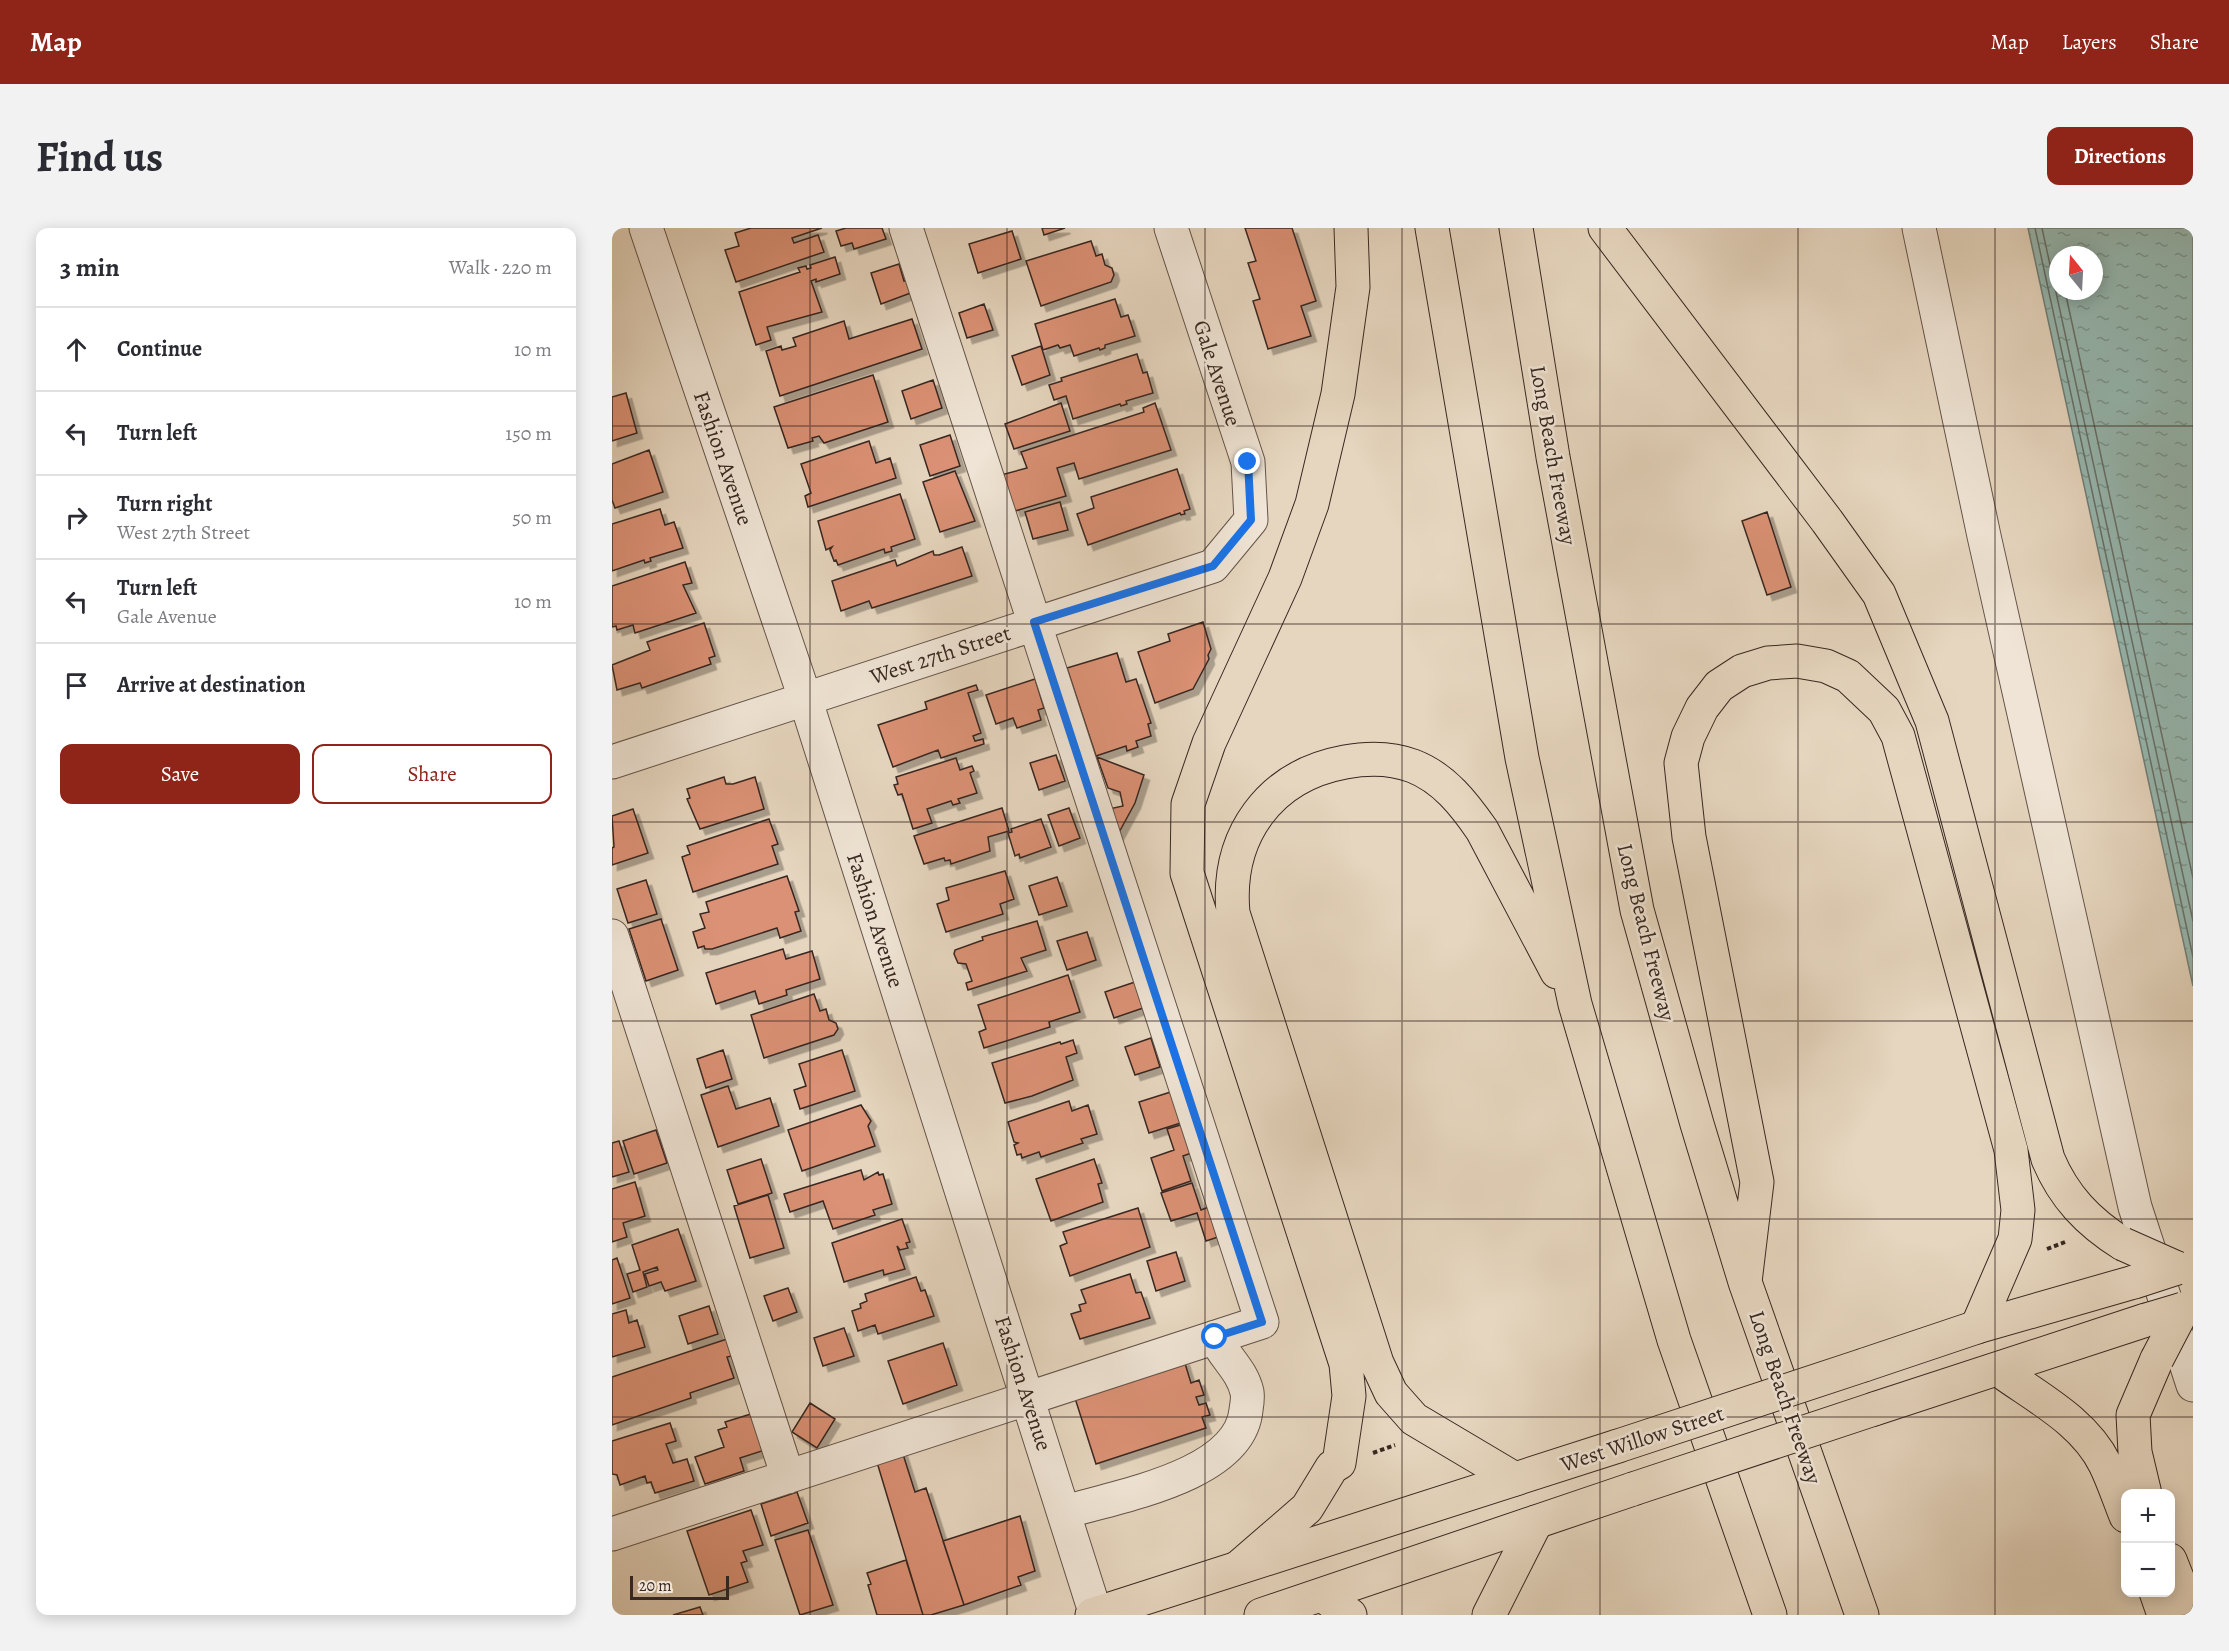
<!DOCTYPE html>
<meta charset="utf-8">
<style>
:root{--surface:#fff;--page:#f2f2f3;--text:#2b2b33;--muted:#7c7c81;--line:#e1e1e2;--accent:#8f2418}
body{margin:0;font-family:Alegreya,serif;background:var(--page);color:var(--text)}
.controls{position:absolute;right:18px;bottom:18px;display:grid;overflow:hidden;border-radius:12px;box-shadow:0 3px 15px #0003}
.controls button{width:54px;height:54px;display:grid;place-items:center;padding:0;border:0;border-bottom:2px solid var(--line);background:var(--surface);color:var(--text);font:30px sans-serif}
.compass{position:absolute;left:1437px;top:18px;width:54px;height:54px;border-radius:50%;background:var(--surface);box-shadow:0 3px 15px #0003;rotate:342deg}
.scale{position:absolute;left:18px;bottom:15px;width:99px;box-sizing:border-box;padding-left:6px;border:3px solid #382822;border-top:0;font-size:16px;line-height:21px;white-space:nowrap;color:#382822;-webkit-text-stroke:4px #efe4d5;paint-order:stroke}
.stop{position:absolute;width:18px;height:18px;margin:-14px;border:4px solid #1a73e8;border-radius:50%;background:#fff}
.stop.end{background:#1a73e8;border-color:#fff;box-shadow:0 2px 6px #0008}
.list{margin:0;padding:0;list-style:none}
h2{display:flex;justify-content:space-between;align-items:center;height:78px;margin:0;padding:0 24px;font-size:26px}
h2 small{font-size:20px;font-weight:400;color:var(--muted)}
.list li{display:grid;grid-template-columns:39px 1fr auto;gap:18px;align-items:center;box-sizing:border-box;height:84px;padding:0 24px;border-top:2px solid var(--line)}
.list b{display:block;font-size:22px;white-space:nowrap}
.list p{margin:0;font-size:20px;white-space:nowrap;color:var(--muted)}
.list em{font-size:20px;font-style:normal;color:var(--muted)}
.actions{display:flex;gap:12px;padding:18px 24px}
.actions a{flex:1;padding:14px 0;border:2px solid var(--accent);border-radius:12px;text-align:center;font-size:21px;color:var(--accent)}
.actions .main{background:var(--accent);color:#fff}
.icon{flex:none;width:33px;height:33px;fill:none;stroke:currentColor;stroke-width:2;stroke-linecap:round;stroke-linejoin:round}
.map{position:relative;flex:none;width:1581px;height:1387px;overflow:hidden;border-radius:12px}
header{display:flex;align-items:center;gap:36px;box-sizing:border-box;height:84px;padding:0 30px;background:var(--accent);color:#fff}
header strong{font-size:28px}
nav{display:flex;gap:33px;margin-inline-start:auto;font-size:21px}
.intro{display:flex;align-items:center;justify-content:space-between;box-sizing:border-box;height:144px;padding:0 36px}
h1{margin:0;font-size:42px}
.button{padding:15px 27px;border-radius:12px;background:var(--accent);color:#fff;font-size:21px;font-weight:700}
main{display:flex;gap:36px;padding:0 36px}
aside{flex:1;background:var(--surface);border-radius:12px;box-shadow:0 3px 15px #0003}
.map>svg:first-child{display:block}
.water{fill:url(#water-ripples);stroke:#707f78;stroke-width:1.5;fill-rule:evenodd}
.lines{fill:none;stroke-linecap:round;stroke-linejoin:round}
.shore{stroke:#67706a;stroke-width:1.5}
.building{fill:#db9174;stroke:#382822;stroke-width:1.5;filter:url(#shadow)}
.minor-casing{stroke:#645449;stroke-width:35}
.major-casing{stroke:#382822;stroke-width:35}
.highway-casing{stroke:#382822;stroke-width:35}
.path{stroke:#382822;stroke-width:4;stroke-dasharray:4.5 3;stroke-linecap:butt}
.minor{stroke:#efe4d5;stroke-width:33}
.major{stroke:#e6d6bf;stroke-width:33}
.highway{stroke:#e6d6bf;stroke-width:33}
.major-bridge-casing{stroke:#382822;stroke-width:35;stroke-linecap:butt}
.highway-bridge-casing{stroke:#382822;stroke-width:35;stroke-linecap:butt}
.major-bridge{stroke:#e6d6bf;stroke-width:33}
.highway-bridge{stroke:#e6d6bf;stroke-width:33}
.route{stroke:#1a73e8;stroke-width:8}
.grid{fill:none;stroke:#382822;stroke-width:1.5;stroke-opacity:0.55}
.labels{text-anchor:middle;stroke-width:5;stroke-linejoin:round;paint-order:stroke}
.street-label{font-size:22px;fill:#382822;stroke:#efe4d5}
</style>
<header>
<strong>Map</strong>
<nav><a>Map</a><a>Layers</a><a>Share</a></nav>
</header>
<div class="intro"><h1>Find us</h1><a class="button">Directions</a></div>
<main>
<aside>
<h2>3 min<small>Walk · 220 m</small></h2>
<ul class="list">
<li><svg class="icon" aria-label="ahead" viewBox="0 0 24 24"><path d="M12 20V5M6 11l6-6 6 6"/></svg><div><b>Continue</b></div><em>10 m</em></li>
<li><svg class="icon" aria-label="left" viewBox="0 0 24 24"><path d="M17 20v-9H6M10 6l-5 5 5 5"/></svg><div><b>Turn left</b></div><em>150 m</em></li>
<li><svg class="icon" aria-label="right" viewBox="0 0 24 24"><path d="M7 20v-9h11M14 6l5 5-5 5"/></svg><div><b>Turn right</b><p>West 27th Street</p></div><em>50 m</em></li>
<li><svg class="icon" aria-label="left" viewBox="0 0 24 24"><path d="M17 20v-9H6M10 6l-5 5 5 5"/></svg><div><b>Turn left</b><p>Gale Avenue</p></div><em>10 m</em></li>
<li><svg class="icon" aria-label="arrive" viewBox="0 0 24 24"><path d="M6 21V4h12l-3 4 3 4H6"/></svg><div><b>Arrive at destination</b></div></li>
</ul>
<div class="actions"><a class="main">Save</a><a>Share</a></div>
</aside>
<div class="map">
<svg width="1581" height="1387" viewBox="0 0 1581 1387">
<defs>
<pattern id="water-ripples" width="26" height="14" patternUnits="userSpaceOnUse" patternTransform="scale(1.5)"><rect width="26" height="14" fill="#96b9b2"/><path d="M2 4q2-2 4 0t4 0M15 11q2-2 4 0t4 0" fill="none" stroke="#7b9690"/></pattern>
<filter id="shadow"><feDropShadow dx="5.5" dy="5.5" stdDeviation="0" flood-color="#0004"/></filter>
</defs>
<rect width="100%" height="100%" fill="#e6d6bf"/>
<filter id="stains"><feTurbulence type="fractalNoise" baseFrequency=".00333" numOctaves="4"/><feColorMatrix values="0 0 0 0 .2 0 0 0 0 .09 0 0 0 0 .02 0 0 0 .5 -.17"/></filter>
<radialGradient id="worn" r=".72"><stop offset=".6" stop-color="#630" stop-opacity="0"/><stop offset="1" stop-color="#630" stop-opacity=".3"/></radialGradient>
<!-- water -->
<path class="water" d="M 1416,0 L 1581,0 L 1581,758 ZM 1446,27 L 1482,27 L 1482,63 L 1446,63 Z"/>
<g class="lines">
<!-- shore -->
<path class="shore" d="M 1423,0 L 1581,729
M 1430,0 L 1581,693
M 1453,63 L 1581,650"/>
</g>
<!-- building -->
<path class="building" d="M 139,0 L 210,0 L 180,10 L 182,15 L 206,7 L 212,24 L 124,54 L 113,22 L 127,18 L 123,5 Z
M 234,0 L 270,0 L 274,11 L 242,21 L 240,15 L 229,18 L 224,3 Z
M 430,0 L 453,0 L 432,7 Z
M 633,0 L 680,0 L 704,73 L 689,78 L 699,108 L 656,121 L 641,73 L 648,71 L 636,35 L 644,33 Z
M 400,3 L 409,31 L 366,45 L 357,16 Z
M 479,13 L 484,28 L 490,26 L 493,37 L 500,40 L 502,47 L 499,54 L 429,78 L 414,33 Z
M 223,29 L 228,46 L 204,54 L 204,51 L 199,53 L 210,84 L 155,99 L 159,112 L 144,117 L 127,64 L 188,44 L 186,40 L 194,38 L 195,41 L 199,40 L 198,37 Z
M 287,36 L 292,53 L 300,51 L 304,63 L 269,76 L 259,45 Z
M 503,71 L 509,89 L 516,87 L 523,108 L 493,117 L 493,120 L 488,122 L 487,120 L 462,128 L 458,117 L 448,120 L 446,117 L 431,122 L 423,96 Z
M 372,76 L 381,102 L 355,110 L 347,85 Z
M 300,91 L 310,121 L 168,168 L 154,123 L 169,118 L 170,122 L 184,118 L 181,110 L 232,93 L 237,111 Z
M 429,118 L 438,147 L 410,157 L 400,128 Z
M 525,126 L 531,145 L 535,144 L 541,165 L 514,173 L 515,176 L 509,178 L 508,176 L 461,191 L 454,168 L 442,172 L 437,157 L 450,153 L 449,150 Z
M 261,147 L 276,194 L 212,215 L 207,208 L 200,210 L 201,213 L 176,220 L 162,179 Z
M 321,152 L 330,180 L 299,191 L 290,163 Z
M 14,165 L 25,205 L 0,213 L 0,169 Z
M 449,175 L 458,203 L 402,221 L 393,196 Z
M 543,175 L 559,222 L 467,251 L 462,235 L 445,240 L 454,268 L 403,283 L 389,247 L 415,240 L 409,224 L 532,184 L 531,180 Z
M 338,207 L 348,238 L 318,248 L 308,217 Z
M 257,213 L 264,235 L 278,230 L 284,250 L 196,279 L 193,268 L 199,265 L 189,236 Z
M 37,222 L 51,264 L 3,280 L 0,272 L 0,236 Z
M 565,241 L 578,281 L 572,283 L 573,286 L 569,287 L 568,285 L 476,317 L 465,286 L 482,280 L 479,269 Z
M 343,243 L 363,293 L 328,304 L 311,254 Z
M 288,266 L 303,311 L 279,319 L 280,323 L 273,325 L 272,321 L 226,337 L 224,332 L 222,333 L 218,322 L 220,319 L 214,322 L 206,293 Z
M 448,274 L 456,302 L 421,311 L 413,284 Z
M 48,281 L 53,297 L 62,294 L 71,320 L 38,330 L 39,333 L 33,335 L 32,332 L 0,343 L 0,296 Z
M 1155,284 L 1179,359 L 1155,367 L 1130,293 Z
M 350,319 L 360,348 L 260,380 L 257,373 L 229,383 L 220,353 L 283,332 L 285,338 L 321,323 L 322,327 L 327,327 Z
M 73,334 L 80,355 L 71,357 L 84,385 L 23,405 L 21,397 L 5,402 L 4,398 L 0,399 L 0,358 Z
M 591,394 L 599,421 L 596,427 L 597,431 L 581,461 L 543,475 L 526,424 L 558,413 L 556,406 Z
M 92,395 L 103,428 L 97,430 L 99,436 L 30,460 L 28,455 L 5,462 L 0,437 L 38,422 L 35,414 Z
M 505,425 L 514,454 L 524,451 L 539,495 L 536,496 L 539,508 L 524,513 L 526,519 L 515,523 L 514,518 L 484,528 L 455,440 Z
M 423,451 L 432,480 L 426,482 L 429,492 L 405,500 L 401,490 L 384,496 L 374,467 Z
M 364,457 L 366,462 L 356,465 L 369,505 L 361,508 L 363,513 L 371,511 L 372,516 L 329,530 L 326,522 L 281,539 L 266,497 L 315,481 L 313,474 Z
M 444,527 L 453,553 L 427,562 L 418,535 Z
M 485,529 L 532,547 L 523,575 L 505,608 L 497,581 L 511,578 L 508,564 L 496,560 Z
M 344,530 L 348,542 L 360,538 L 362,543 L 358,545 L 365,565 L 346,571 L 348,575 L 341,577 L 339,573 L 315,581 L 320,595 L 301,601 L 290,566 L 286,567 L 282,557 L 286,556 L 284,549 Z
M 112,549 L 114,556 L 121,556 L 143,549 L 152,581 L 88,601 L 75,571 L 78,570 L 75,561 Z
M 390,580 L 397,603 L 376,609 L 378,623 L 339,636 L 338,632 L 333,633 L 332,630 L 312,636 L 302,608 Z
M 457,580 L 468,610 L 447,618 L 436,587 Z
M 21,581 L 36,625 L 0,637 L 0,620 L 2,619 L 0,588 Z
M 157,591 L 166,616 L 160,618 L 166,636 L 81,664 L 70,629 L 78,626 L 75,618 Z
M 429,591 L 439,619 L 408,630 L 407,626 L 403,628 L 396,605 L 400,604 L 399,601 Z
M 393,643 L 402,671 L 388,676 L 391,686 L 334,704 L 325,676 L 337,672 L 334,660 Z
M 175,648 L 187,683 L 183,684 L 189,703 L 168,710 L 165,700 L 100,721 L 93,721 L 92,718 L 86,720 L 81,704 L 93,700 L 88,686 L 97,684 L 94,674 Z
M 445,649 L 455,678 L 427,687 L 417,658 Z
M 34,652 L 45,686 L 16,695 L 5,661 Z
M 49,691 L 66,742 L 34,753 L 17,701 Z
M 425,693 L 434,722 L 409,730 L 415,743 L 356,762 L 354,755 L 360,753 L 354,736 L 346,735 L 342,726 L 343,722 L 371,712 L 370,709 Z
M 475,704 L 484,732 L 455,742 L 445,713 Z
M 171,721 L 174,731 L 200,723 L 208,751 L 174,762 L 175,767 L 147,776 L 143,763 L 104,776 L 94,745 Z
M 456,747 L 468,784 L 437,794 L 438,799 L 372,820 L 367,804 L 374,801 L 366,777 Z
M 529,752 L 537,778 L 502,790 L 493,764 Z
M 202,766 L 208,783 L 214,781 L 217,792 L 224,795 L 226,801 L 222,807 L 152,830 L 139,787 Z
M 539,810 L 548,839 L 523,847 L 513,819 Z
M 461,812 L 465,825 L 454,829 L 461,852 L 420,868 L 393,875 L 380,835 L 448,814 L 449,816 Z
M 111,822 L 120,851 L 94,860 L 85,831 Z
M 230,822 L 243,863 L 188,881 L 182,862 L 194,858 L 187,836 Z
M 116,858 L 124,881 L 158,870 L 167,898 L 106,919 L 89,867 Z
M 565,862 L 575,893 L 537,905 L 527,874 Z
M 457,873 L 460,883 L 476,877 L 485,906 L 469,911 L 471,915 L 429,929 L 427,924 L 410,930 L 409,926 L 405,927 L 402,917 L 406,915 L 402,914 L 396,894 Z
M 249,877 L 259,893 L 256,898 L 263,918 L 190,943 L 176,902 Z
M 575,895 L 585,923 L 571,928 L 579,953 L 550,963 L 539,930 L 562,922 L 555,901 Z
M 44,902 L 55,935 L 22,946 L 11,913 Z
M 7,913 L 17,944 L 0,949 L 0,915 Z
M 149,931 L 160,965 L 126,976 L 115,942 Z
M 482,931 L 490,955 L 486,956 L 491,974 L 439,993 L 424,951 Z
M 249,942 L 252,952 L 266,944 L 267,947 L 271,946 L 280,976 L 261,982 L 263,987 L 221,1001 L 211,973 L 178,984 L 172,966 Z
M 23,954 L 33,988 L 11,995 L 15,1009 L 0,1014 L 0,961 Z
M 580,955 L 589,982 L 602,977 L 612,1007 L 594,1013 L 585,985 L 559,993 L 549,965 Z
M 156,967 L 172,1020 L 138,1030 L 122,978 Z
M 526,980 L 538,1019 L 458,1048 L 448,1018 L 455,1015 L 451,1004 Z
M 290,991 L 298,1014 L 294,1015 L 296,1020 L 288,1022 L 285,1018 L 293,1041 L 272,1047 L 271,1042 L 232,1054 L 220,1015 Z
M 66,1001 L 84,1053 L 53,1063 L 49,1054 L 37,1058 L 33,1046 L 46,1042 L 45,1039 L 31,1044 L 35,1059 L 21,1064 L 15,1046 L 28,1042 L 20,1017 Z
M 564,1024 L 573,1053 L 544,1063 L 535,1033 Z
M 5,1030 L 18,1070 L 0,1076 L 0,1032 Z
M 518,1046 L 524,1065 L 529,1064 L 538,1090 L 468,1111 L 459,1086 L 469,1083 L 467,1077 L 474,1075 L 469,1062 Z
M 304,1049 L 309,1063 L 313,1062 L 322,1088 L 266,1106 L 263,1097 L 246,1103 L 240,1083 L 249,1080 L 248,1076 L 255,1073 L 253,1066 Z
M 176,1060 L 185,1084 L 161,1093 L 152,1068 Z
M 97,1078 L 106,1106 L 76,1116 L 67,1088 Z
M 14,1082 L 17,1095 L 25,1092 L 33,1119 L 0,1129 L 0,1086 Z
M 232,1100 L 242,1128 L 211,1138 L 202,1110 Z
M 118,1110 L 124,1127 L 115,1129 L 122,1150 L 78,1165 L 79,1170 L 0,1197 L 0,1149 Z
M 331,1115 L 345,1157 L 291,1176 L 276,1133 Z
M 572,1132 L 579,1155 L 587,1152 L 592,1167 L 584,1169 L 587,1177 L 594,1175 L 598,1187 L 590,1189 L 594,1200 L 484,1236 L 462,1167 Z
M 198,1175 L 223,1191 L 205,1220 L 180,1204 Z
M 139,1186 L 153,1222 L 128,1230 L 132,1243 L 93,1256 L 83,1229 L 112,1219 L 106,1202 L 115,1199 L 113,1194 Z
M 58,1195 L 64,1213 L 54,1216 L 61,1235 L 75,1231 L 82,1253 L 43,1265 L 39,1254 L 35,1255 L 33,1248 L 8,1257 L 5,1247 L 0,1246 L 0,1213 Z
M 290,1223 L 303,1264 L 314,1260 L 352,1377 L 319,1387 L 311,1387 L 264,1231 Z
M 185,1264 L 196,1295 L 159,1308 L 149,1276 Z
M 139,1282 L 151,1317 L 131,1323 L 135,1333 L 129,1335 L 136,1354 L 97,1367 L 75,1303 Z
M 408,1288 L 423,1343 L 406,1349 L 409,1357 L 352,1377 L 331,1313 Z
M 196,1302 L 221,1377 L 188,1387 L 163,1312 Z
M 294,1332 L 311,1387 L 265,1387 L 256,1357 L 259,1356 L 255,1345 Z
M 88,1379 L 91,1387 L 61,1387 Z"/>
<g class="lines">
<defs>
<path id="minor" d="M 34,0 L 193,470 L 484,1387
M 1307,0 L 1372,308 L 1523,979 L 1581,1157
M 0,534 L 601,338 L 639,292 L 636,234 L 559,0
M 0,708 L 176,1249
M 453,1284 C 506,1268 628,1248 634,1182 C 635,1176 636,1169 635,1164 C 630,1142 612,1129 603,1109
M 0,1306 L 650,1094 L 294,0"/>
<path id="major" d="M 1252,1137 L 1365,1099 L 1522,1054
M 1262,1181 L 1534,1092
M 480,1387 L 1006,1218
M 649,1387 L 1021,1261"/>
<path id="highway" d="M 820,0 L 910,530 L 963,776 L 1062,1112 L 1158,1387
M 904,0 L 941,229 L 1025,682 L 1085,896 L 1133,1054 L 1250,1387
M 993,0 L 1215,293 L 1267,366 L 1320,493 L 1436,931 C 1452,969 1476,994 1511,1016
M 1133,1054 L 1145,954 L 1077,609 L 1069,535 L 1076,509 L 1090,480 L 1107,458 L 1130,443 L 1156,435 L 1185,433 L 1214,438 L 1236,448 L 1272,482 L 1286,508 L 1399,922 L 1406,982 L 1403,1011 L 1365,1099
M 1387,1142 C 1424,1169 1472,1193 1493,1236 C 1501,1252 1507,1271 1514,1288
M 903,1251 L 802,1191 L 779,1165 L 765,1135 L 621,685 C 614,608 657,548 733,534 C 755,530 780,530 801,538 C 832,550 852,576 870,602 L 945,744
M 1533,1266 L 1523,1224 L 1521,1187 L 1545,1131
M 1558,1332 L 1580,1387
M 628,1338 L 695,1280 L 720,1239 L 727,1235 L 737,1168 L 734,1136 L 575,645 L 576,576 L 597,515 L 673,350 L 700,276 L 726,166 L 741,59 L 739,0
M 1544,1364 L 1552,1387
M 710,1367 L 738,1387
M 877,1387 L 924,1294"/>
</defs>
<!-- minor casing -->
<use href="#minor" class="minor-casing"/>
<!-- major casing -->
<use href="#major" class="major-casing"/>
<!-- highway casing -->
<use href="#highway" class="highway-casing"/>
<!-- path -->
<path class="path" d="M 1435,1021 L 1453,1014
M 761,1225 L 783,1217"/>
<!-- minor -->
<use href="#minor" class="minor"/>
<!-- major -->
<use href="#major" class="major"/>
<!-- highway -->
<use href="#highway" class="highway"/>
<defs>
<path id="major-bridge" d="M 1522,1054 L 1565,1040
M 1534,1092 L 1571,1081
M 1006,1218 L 1252,1137
M 1021,1261 L 1262,1181"/>
<path id="highway-bridge" d="M 1511,1016 L 1565,1040
M 1545,1131 L 1571,1081"/>
</defs>
<!-- major-bridge casing -->
<use href="#major-bridge" class="major-bridge-casing"/>
<!-- highway-bridge casing -->
<use href="#highway-bridge" class="highway-bridge-casing"/>
<!-- major-bridge -->
<use href="#major-bridge" class="major-bridge"/>
<!-- highway-bridge -->
<use href="#highway-bridge" class="highway-bridge"/>
</g>
<g class="lines">
<!-- route -->
<path class="route" d="M 603,1109 L 650,1094 L 422,394 L 601,338 L 639,292 L 636,234"/>
</g>
<!-- grid -->
<path class="grid" d="M 198,0 L 198,1387M 395,0 L 395,1387M 593,0 L 593,1387M 790,0 L 790,1387M 988,0 L 988,1387M 1186,0 L 1186,1387M 1383,0 L 1383,1387M 0,198 L 1581,198M 0,396 L 1581,396M 0,594 L 1581,594M 0,793 L 1581,793M 0,991 L 1581,991M 0,1189 L 1581,1189"/>
<g class="labels">
<!-- street labels -->
<g class="street-label">
<text transform="translate(606 145) rotate(72)" y="8">Gale Avenue</text>
<text transform="translate(942 227) rotate(80)" y="8">Long Beach Freeway</text>
<text transform="translate(112 230) rotate(71)" y="8">Fashion Avenue</text>
<text transform="translate(328 426) rotate(-18)" y="8">West 27th Street</text>
<text transform="translate(264 692) rotate(72)" y="8">Fashion Avenue</text>
<text transform="translate(1035 704) rotate(76)" y="8">Long Beach Freeway</text>
<text transform="translate(412 1155) rotate(72)" y="8">Fashion Avenue</text>
<text transform="translate(1174 1169) rotate(71)" y="8">Long Beach Freeway</text>
<text transform="translate(1030 1210) rotate(-18)" y="8">West Willow Street</text>
</g>
</g>
<rect width="100%" height="100%" filter="url(#stains)"/>
<rect width="100%" height="100%" fill="url(#worn)"/>
</svg>
<div class="controls">
<button>+</button>
<button>−</button>
</div>
<svg class="compass" viewBox="-18 -18 36 36"><path d="M0-13l5 13h-10z" fill="#e53935"/><path d="M0 13l5-13h-10z" fill="#7c7c81"/></svg>
<div class="scale">20 m</div>
<div class="stop" style="left:603px;top:1109px"></div>
<div class="stop end" style="left:636px;top:234px"></div>
</div>
</main>
